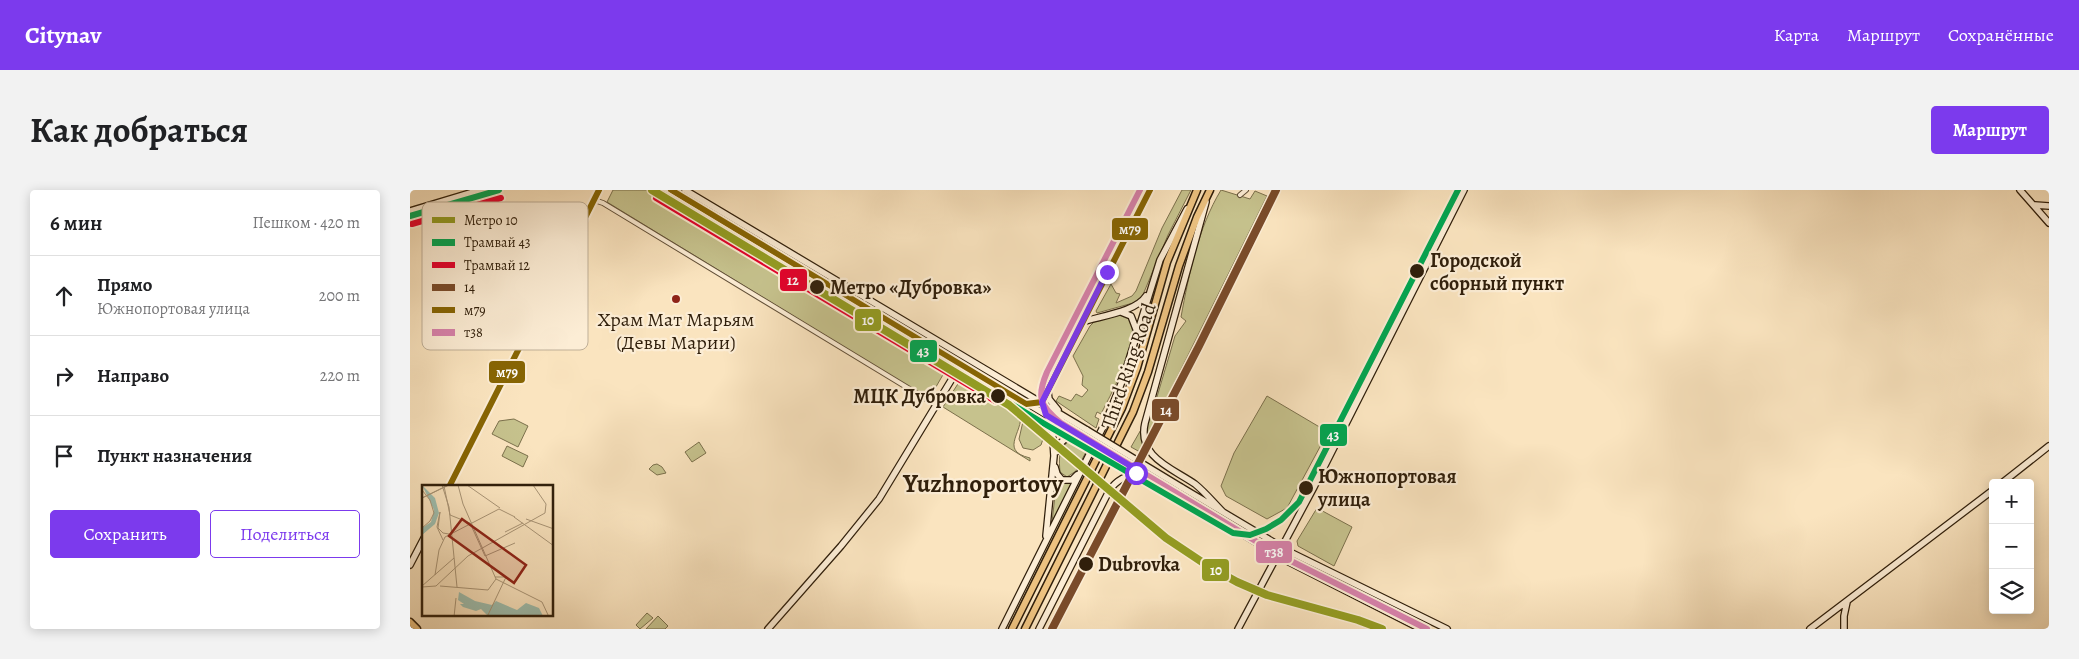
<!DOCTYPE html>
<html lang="ru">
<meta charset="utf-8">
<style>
:root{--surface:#fff;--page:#f2f2f2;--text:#202124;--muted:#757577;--line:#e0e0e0;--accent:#7c3aed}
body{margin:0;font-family:Alegreya,serif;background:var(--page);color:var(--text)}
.controls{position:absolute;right:15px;bottom:15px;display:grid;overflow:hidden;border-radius:5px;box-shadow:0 2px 12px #0003}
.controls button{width:45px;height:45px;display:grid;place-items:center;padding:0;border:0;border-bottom:1px solid var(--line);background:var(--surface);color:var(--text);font:25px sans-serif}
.stop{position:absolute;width:15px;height:15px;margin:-11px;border:4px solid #7c3aed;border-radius:50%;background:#fff}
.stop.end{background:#7c3aed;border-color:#fff;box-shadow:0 1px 5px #0008}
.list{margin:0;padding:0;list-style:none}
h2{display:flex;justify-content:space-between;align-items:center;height:65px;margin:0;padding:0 20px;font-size:21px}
h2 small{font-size:16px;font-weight:400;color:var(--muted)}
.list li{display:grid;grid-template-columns:32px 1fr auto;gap:15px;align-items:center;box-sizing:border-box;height:80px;padding:0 20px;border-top:1px solid var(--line)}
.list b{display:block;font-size:19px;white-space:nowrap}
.list p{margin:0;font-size:16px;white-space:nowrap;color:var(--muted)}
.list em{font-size:16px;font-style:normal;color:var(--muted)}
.actions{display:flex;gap:10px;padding:15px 20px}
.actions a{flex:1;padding:11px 0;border:1px solid var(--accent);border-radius:5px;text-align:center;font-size:18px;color:var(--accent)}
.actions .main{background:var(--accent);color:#fff}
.icon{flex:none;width:28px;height:28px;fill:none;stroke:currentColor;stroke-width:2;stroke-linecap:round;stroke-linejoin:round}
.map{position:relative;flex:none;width:1639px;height:439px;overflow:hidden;border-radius:5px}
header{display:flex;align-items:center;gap:30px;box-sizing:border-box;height:70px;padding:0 25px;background:var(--accent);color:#fff}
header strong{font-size:24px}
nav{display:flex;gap:28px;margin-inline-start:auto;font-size:18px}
.intro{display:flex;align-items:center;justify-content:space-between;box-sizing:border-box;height:120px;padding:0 30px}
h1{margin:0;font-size:35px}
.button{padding:12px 22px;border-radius:5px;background:var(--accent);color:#fff;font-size:18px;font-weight:700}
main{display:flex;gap:30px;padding:0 30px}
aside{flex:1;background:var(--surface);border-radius:5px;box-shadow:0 2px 12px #0003}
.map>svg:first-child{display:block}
.green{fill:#c6c28d;stroke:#7b704c}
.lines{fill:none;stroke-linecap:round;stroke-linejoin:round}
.street-casing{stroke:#625038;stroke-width:6}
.secondary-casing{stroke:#301f0b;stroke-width:8}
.primary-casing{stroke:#301f0b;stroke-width:9}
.street{stroke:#fcedd5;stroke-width:4}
.secondary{stroke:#fcedd5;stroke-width:5.5}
.primary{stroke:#edc280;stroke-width:6}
.secondary-bridge-casing{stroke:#301f0b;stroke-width:8;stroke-linecap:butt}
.secondary-bridge{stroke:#fcedd5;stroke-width:5.5}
.bus-1-casing{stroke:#fcedd5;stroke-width:10}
.bus-2-casing{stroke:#fcedd5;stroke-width:10}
.bus-1{stroke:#876503;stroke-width:6}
.bus-2{stroke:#d681aa;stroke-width:6}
.rail-1-casing{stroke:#fcedd5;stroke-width:11}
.rail-1{stroke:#7a4b2a;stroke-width:8}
.tram-1-casing{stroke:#fcedd5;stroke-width:10}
.tram-2-casing{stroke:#fcedd5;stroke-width:10}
.tram-1{stroke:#00a651;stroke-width:6}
.tram-2{stroke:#e4002b;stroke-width:6}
.metro-1-casing{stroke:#fcedd5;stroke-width:11}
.metro-1{stroke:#939c22;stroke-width:8}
.route{stroke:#7c3aed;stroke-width:6}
.stop-dot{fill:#301f0b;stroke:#fcedd5;stroke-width:2}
.poi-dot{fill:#8f2418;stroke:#fcedd5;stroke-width:2}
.labels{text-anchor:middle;stroke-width:4.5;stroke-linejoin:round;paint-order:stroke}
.stop-label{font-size:20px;font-weight:bold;fill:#301f0b;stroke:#fcedd5;text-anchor:start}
.poi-label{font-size:20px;fill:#301f0b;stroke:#fcedd5}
.street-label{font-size:20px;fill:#301f0b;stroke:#fcedd5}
.district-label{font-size:25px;font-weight:bold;fill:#301f0b;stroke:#fcedd5}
.inset-river{fill:none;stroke:#9ebfb0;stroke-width:2.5}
.inset-road{fill:none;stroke:#a99577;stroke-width:1}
.view{fill:#8f2418;fill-opacity:0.15;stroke:#8f2418;stroke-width:2.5}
.inset-edge{fill:none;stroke:#301f0b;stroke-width:2.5}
.key{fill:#fcedd5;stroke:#bfaf98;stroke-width:1}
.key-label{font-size:14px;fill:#301f0b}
.line-badge{stroke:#fcedd5;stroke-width:2}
.badge-label{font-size:14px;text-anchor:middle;font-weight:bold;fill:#fff}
</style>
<header>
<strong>Citynav</strong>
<nav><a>Карта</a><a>Маршрут</a><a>Сохранённые</a></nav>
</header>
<div class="intro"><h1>Как добраться</h1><a class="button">Маршрут</a></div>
<main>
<aside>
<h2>6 мин<small>Пешком · 420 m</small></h2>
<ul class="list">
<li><svg class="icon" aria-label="ahead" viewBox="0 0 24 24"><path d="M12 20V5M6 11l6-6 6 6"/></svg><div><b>Прямо</b><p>Южнопортовая улица</p></div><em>200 m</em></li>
<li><svg class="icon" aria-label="right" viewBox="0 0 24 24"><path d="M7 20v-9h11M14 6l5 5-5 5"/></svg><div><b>Направо</b></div><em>220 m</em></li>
<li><svg class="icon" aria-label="arrive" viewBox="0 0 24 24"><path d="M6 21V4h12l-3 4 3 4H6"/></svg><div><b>Пункт назначения</b></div></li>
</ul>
<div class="actions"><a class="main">Сохранить</a><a>Поделиться</a></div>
</aside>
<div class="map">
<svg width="1639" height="439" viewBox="0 0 1639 439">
<rect width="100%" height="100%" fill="#fae4bf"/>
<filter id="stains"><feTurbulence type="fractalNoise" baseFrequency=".004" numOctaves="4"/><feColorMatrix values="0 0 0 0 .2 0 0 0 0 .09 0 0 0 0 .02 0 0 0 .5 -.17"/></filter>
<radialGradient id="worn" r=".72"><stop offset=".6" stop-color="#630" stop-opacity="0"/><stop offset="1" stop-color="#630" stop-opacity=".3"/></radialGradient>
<!-- green -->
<path class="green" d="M 203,0 L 242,0 L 538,176 L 519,209 L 197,12 Z
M 772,0 L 781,0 L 758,45 L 732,107 L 723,113 L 687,123 L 686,121 L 701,94 L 706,103 L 710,104 L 706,113 L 722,106 L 726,101 L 752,38 Z
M 811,0 L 840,9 L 845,1 L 857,6 L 730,262 L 721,257 L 744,217 L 765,146 L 776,131 L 771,127 C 779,84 788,38 811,0 Z
M 710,125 C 744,129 698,209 691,224 L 687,222 L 685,227 L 689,229 L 686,238 L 646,211 L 649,206 L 661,211 L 666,204 L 672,207 L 678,200 L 672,195 L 673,186 L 663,166 L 680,136 L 684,132 Z
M 553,186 L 609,220 C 618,239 586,260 620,268 L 620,271 L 533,217 Z
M 857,206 L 918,242 L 877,318 L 857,329 L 816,306 L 811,296 L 824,263 Z
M 617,225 L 632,234 L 635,243 L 631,255 L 623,260 L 613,258 L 609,249 L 614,227 Z
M 104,229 L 118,236 L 108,257 L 82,244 L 89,231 Z
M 289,252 L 296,263 L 282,272 L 275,262 Z
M 658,252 L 676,262 L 666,281 L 657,287 L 650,282 C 649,270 648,259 658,252 Z
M 97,256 L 118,266 L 113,277 L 92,266 Z
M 247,274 L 252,277 L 256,283 L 247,285 L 239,279 L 243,275 Z
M 647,288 L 654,293 L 662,292 L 642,332 Z
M 907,318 L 942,337 L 924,376 L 888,356 L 887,351 Z
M 237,423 L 243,428 L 230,439 L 226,435 Z
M 248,426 L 258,436 L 255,439 L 236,439 Z"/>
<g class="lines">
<defs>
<path id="street" d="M 830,5 L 836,0
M 184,10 L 193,13 L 526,215"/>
<path id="secondary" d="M 261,0 L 673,247
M 275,0 L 677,240
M 1610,0 L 1639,33
M 796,12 L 735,233 C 727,267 762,278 785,294 C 795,302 804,313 813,322
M 1625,15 L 1639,16
M 0,21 L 70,0
M 711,122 L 721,126 L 726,139
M 672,132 C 690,126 726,122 736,106
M 544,186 L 562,181
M 638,202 L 639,209 L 648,220
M 632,212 L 740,0
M 632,212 L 635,222 L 642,235 L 644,266 L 636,346
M 646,262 C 650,250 659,245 671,246
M 645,277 L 647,284 L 652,290 L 662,290 L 667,285
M 1592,293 L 1639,256
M 39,297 L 189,0
M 771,297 L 880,362 L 1037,439
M 767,304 L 875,370 L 1011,439
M 0,375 L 14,348
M 358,439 L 431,356 L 469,309 L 551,174
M 592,439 L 696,231 L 713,189 L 750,70 L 777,19
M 629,439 L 699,301 C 707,289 719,284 732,283
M 828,439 L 904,297 L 1054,0
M 1400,439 L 1583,300
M 1434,439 L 1434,426 L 1437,412"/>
<path id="primary" d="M 0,432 L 7,439
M 602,439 L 712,218 L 727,178 L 757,72 L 787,0
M 615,439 L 723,222 L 738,182 L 769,76 L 787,27 L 800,0"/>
</defs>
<!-- street casing -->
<use href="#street" class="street-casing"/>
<!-- secondary casing -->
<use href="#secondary" class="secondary-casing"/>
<!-- primary casing -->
<use href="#primary" class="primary-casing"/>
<!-- street -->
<use href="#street" class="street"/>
<!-- secondary -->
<use href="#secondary" class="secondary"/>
<!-- primary -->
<use href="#primary" class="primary"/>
<defs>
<path id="secondary-bridge" d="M 677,240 L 771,297
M 673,247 L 767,304"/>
</defs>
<!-- secondary-bridge casing -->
<use href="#secondary-bridge" class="secondary-bridge-casing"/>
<!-- secondary-bridge -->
<use href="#secondary-bridge" class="secondary-bridge"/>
<defs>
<path id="bus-1" d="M 261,0 L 616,214 L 632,212
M 632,212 L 740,0
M 39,297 L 189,0"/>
<path id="bus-2" d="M 730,0 L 637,182 C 626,208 630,216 651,233 L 867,364 L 1017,439"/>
</defs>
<!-- bus-1 casing -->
<use href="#bus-1" class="bus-1-casing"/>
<!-- bus-2 casing -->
<use href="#bus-2" class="bus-2-casing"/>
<!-- bus-1 -->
<use href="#bus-1" class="bus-1"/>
<!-- bus-2 -->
<use href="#bus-2" class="bus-2"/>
<defs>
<path id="rail-1" d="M 642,439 L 789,156 L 866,0"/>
</defs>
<!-- rail-1 casing -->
<use href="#rail-1" class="rail-1-casing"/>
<!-- rail-1 -->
<use href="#rail-1" class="rail-1"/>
<defs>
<path id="tram-1" d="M 246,0 L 633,233 L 823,343 L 840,345 L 856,339 L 871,330 L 889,312 L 1048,0
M 0,26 L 89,0"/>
<path id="tram-2" d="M 246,8 L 585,211
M 2,34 L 91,8"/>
</defs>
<!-- tram-1 casing -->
<use href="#tram-1" class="tram-1-casing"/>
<!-- tram-2 casing -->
<use href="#tram-2" class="tram-2-casing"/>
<!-- tram-1 -->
<use href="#tram-1" class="tram-1"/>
<!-- tram-2 -->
<use href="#tram-2" class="tram-2"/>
<defs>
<path id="metro-1" d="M 242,0 L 599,215 L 756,348 L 798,376 L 827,392 L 857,405 L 948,430 L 972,439"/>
</defs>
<!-- metro-1 casing -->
<use href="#metro-1" class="metro-1-casing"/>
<!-- metro-1 -->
<use href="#metro-1" class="metro-1"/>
</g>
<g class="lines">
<!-- route -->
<path class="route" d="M 697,82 L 632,212 L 636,225 L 732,283 L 726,283"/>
</g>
<!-- markers -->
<g class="stop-dot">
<circle cx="1007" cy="81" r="8"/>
<circle cx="407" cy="97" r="8"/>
<circle cx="588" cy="206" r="8"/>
<circle cx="896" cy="298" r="8"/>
<circle cx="676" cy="374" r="8"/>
</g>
<circle class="poi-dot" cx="266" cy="109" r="5"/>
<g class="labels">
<!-- stop labels -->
<g class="stop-label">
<text x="1020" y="77">Городской<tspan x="1020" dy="23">сборный пункт</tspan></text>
<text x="420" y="104">Метро «Дубровка»</text>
<text x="576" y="213" text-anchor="end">МЦК Дубровка</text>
<text x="908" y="293">Южнопортовая<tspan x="908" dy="23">улица</tspan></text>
<text x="688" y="381">Dubrovka</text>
</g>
<!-- poi labels -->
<g class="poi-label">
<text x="266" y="136">Храм Мат Марьям<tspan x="266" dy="23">(Девы Марии)</tspan></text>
</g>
<!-- street labels -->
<g class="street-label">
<text transform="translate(718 176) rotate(-71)" y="7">Third Ring Road</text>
</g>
<!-- district labels -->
<g class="district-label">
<text x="573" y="302">Yuzhnoportovy</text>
</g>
</g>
<!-- overview -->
<g transform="translate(12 295)">
<rect width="131" height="131" fill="#fae4bf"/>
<path d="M 0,0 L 13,13 L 17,28 L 13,39 L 0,50 L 0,43 L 9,37 L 12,25 ZM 37,107 L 53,116 L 70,120 L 74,116 L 95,125 L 104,118 L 117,123 L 121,131 L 66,131 L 59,124 L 54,126 L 41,122 L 38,119 L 42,119 L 36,115 Z" fill="#9ebfb0"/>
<path class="inset-river" d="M 0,48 L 12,37 L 13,27"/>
<path class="inset-road" d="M 20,0 L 27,22 L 35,102M 36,0 L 41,19 L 74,94M 45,0 L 78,23M 22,1 L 28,30 L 48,38 L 63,71 L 93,58M 0,5 L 8,15 L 12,28 L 8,36 L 0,43M 0,13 L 27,0M 0,13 L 26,0M 92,32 L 132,61M 104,34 L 132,44M 83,47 L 101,38M 21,55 L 15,42 L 18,27 L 16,43 L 21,48 L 27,49M 13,90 L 17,65 L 23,52 L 77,24 L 93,32M 74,94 L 120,117 L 127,132M 0,101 L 32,73M 18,101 L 66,105 L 74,94M 0,102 L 14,101 L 46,71 L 123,28 L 124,19 L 111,0M 32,132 L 34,113M 65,132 L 84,92 L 73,92"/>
<path class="view" d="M 40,34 L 104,80 L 92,98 L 27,51 Z"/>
<rect width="131" height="131" class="inset-edge"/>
</g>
<!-- legend -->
<rect x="12" y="12" width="166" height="148" rx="8" class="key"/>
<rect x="22" y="27" width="23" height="6" fill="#939c22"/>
<rect x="22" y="49" width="23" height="7" fill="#00a651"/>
<rect x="22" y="72" width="23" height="6" fill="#e4002b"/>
<rect x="22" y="94" width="23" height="7" fill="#7a4b2a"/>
<rect x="22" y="117" width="23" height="6" fill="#876503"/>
<rect x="22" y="139" width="23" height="7" fill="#d681aa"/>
<g class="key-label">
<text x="54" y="35">Метро 10</text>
<text x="54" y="57">Трамвай 43</text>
<text x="54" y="80">Трамвай 12</text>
<text x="54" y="102">14</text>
<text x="54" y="125">м79</text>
<text x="54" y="147">т38</text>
</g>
<g class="line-badge">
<rect x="701" y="27" width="38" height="24" rx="5" fill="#876503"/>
<rect x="369" y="78" width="29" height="24" rx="5" fill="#e4002b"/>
<rect x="444" y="118" width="28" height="24" rx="5" fill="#939c22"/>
<rect x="499" y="149" width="29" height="24" rx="5" fill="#00a651"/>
<rect x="78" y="170" width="38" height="24" rx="5" fill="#876503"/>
<rect x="741" y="208" width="29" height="24" rx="5" fill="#7a4b2a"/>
<rect x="909" y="233" width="29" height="24" rx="5" fill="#00a651"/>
<rect x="845" y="350" width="38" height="24" rx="5" fill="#d681aa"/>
<rect x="791" y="368" width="29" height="24" rx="5" fill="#939c22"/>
</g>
<g class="badge-label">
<text x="720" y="44">м79</text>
<text x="383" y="95">12</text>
<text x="458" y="135">10</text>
<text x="513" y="166">43</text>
<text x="97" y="187">м79</text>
<text x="756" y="225">14</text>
<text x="923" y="250">43</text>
<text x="864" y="367">т38</text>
<text x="806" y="385">10</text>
</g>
<rect width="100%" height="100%" filter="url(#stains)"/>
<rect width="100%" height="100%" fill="url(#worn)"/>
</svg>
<div class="controls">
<button>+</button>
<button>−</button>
<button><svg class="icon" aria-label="layers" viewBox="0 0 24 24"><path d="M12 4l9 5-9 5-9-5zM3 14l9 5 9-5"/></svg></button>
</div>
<div class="stop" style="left:726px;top:283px"></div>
<div class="stop end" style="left:697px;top:82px"></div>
</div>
</main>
